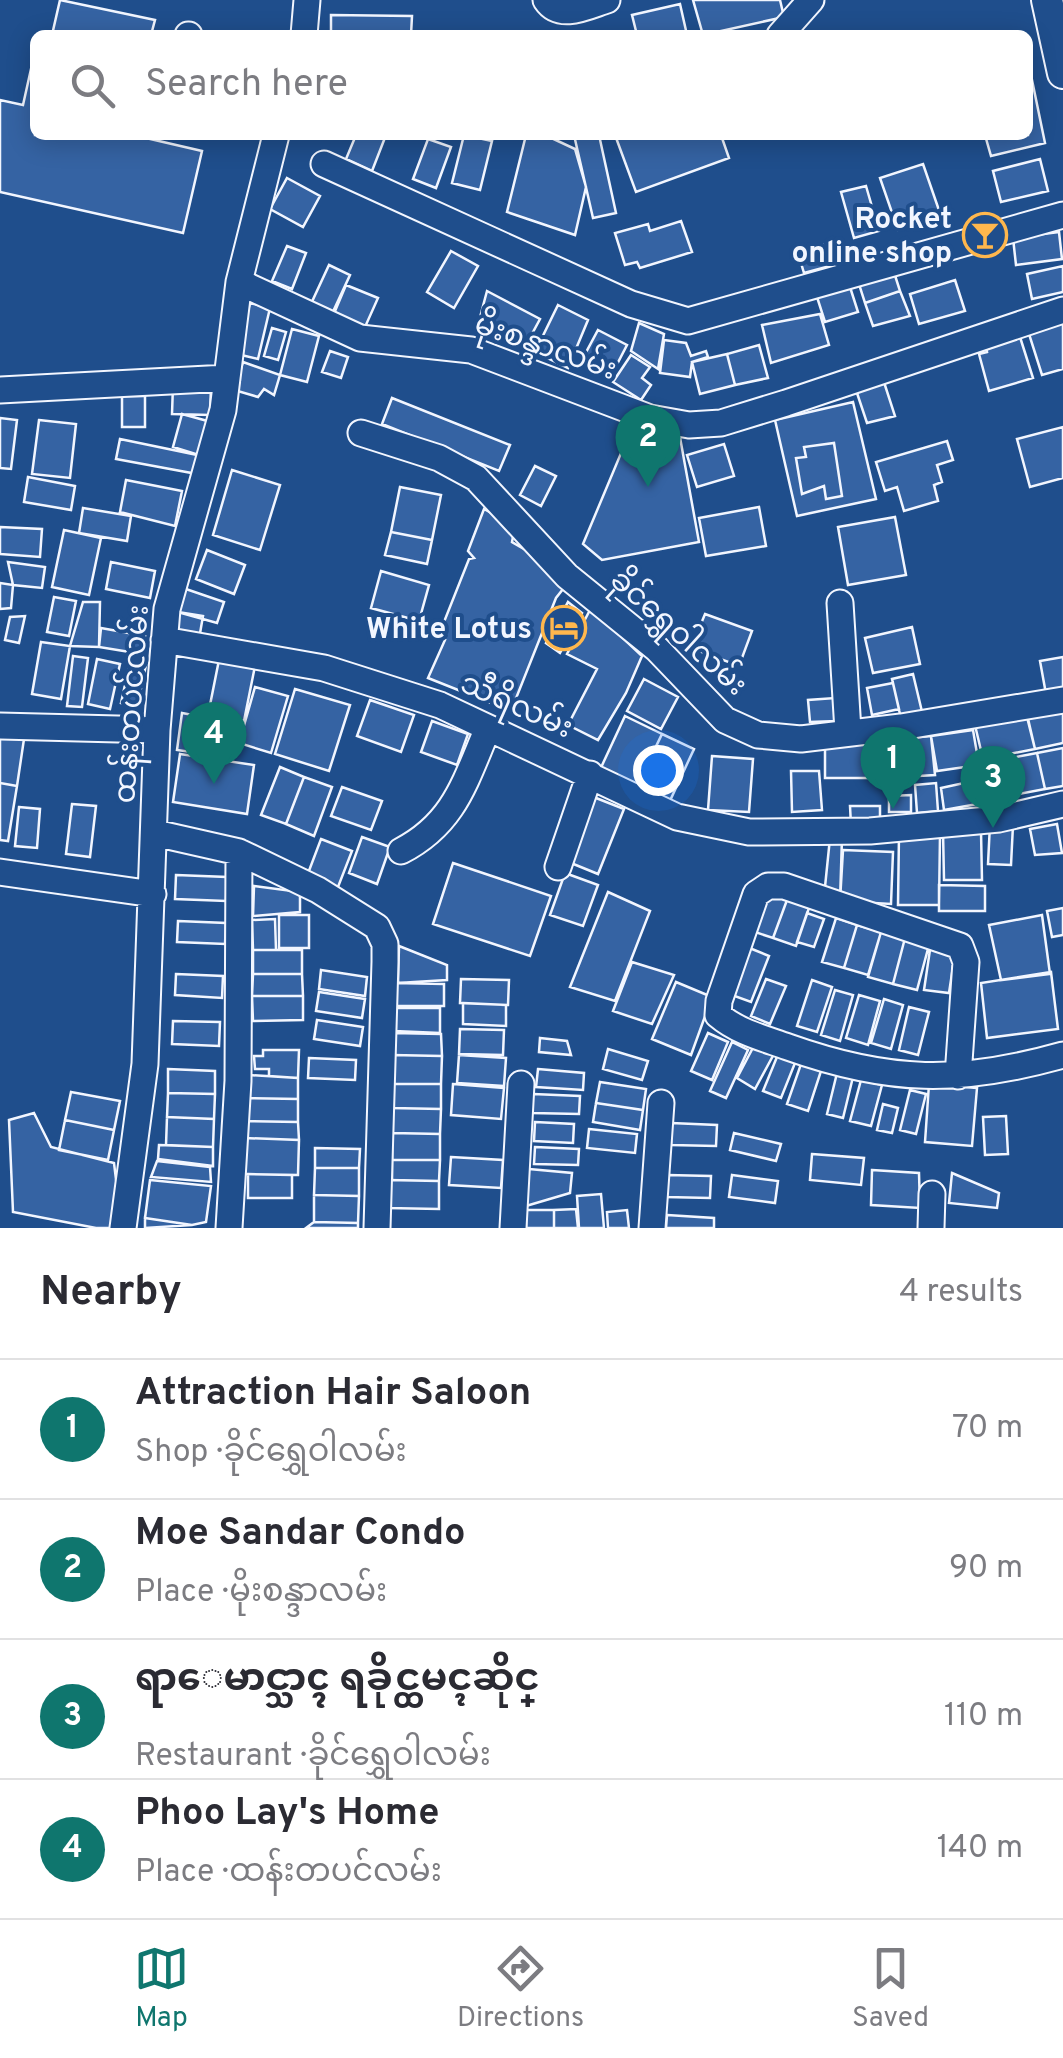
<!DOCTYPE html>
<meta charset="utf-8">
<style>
:root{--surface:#fff;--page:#f2f2f3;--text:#2b2b33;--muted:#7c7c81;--line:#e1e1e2;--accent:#0f766e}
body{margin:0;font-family:Overpass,"Noto Sans Myanmar",sans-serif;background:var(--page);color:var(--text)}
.you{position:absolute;left:658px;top:770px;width:35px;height:35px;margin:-25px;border:8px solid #fff;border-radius:50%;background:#1a73e8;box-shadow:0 0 0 15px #1a73e833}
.badge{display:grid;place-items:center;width:65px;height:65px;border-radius:50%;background:var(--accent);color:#fff;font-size:32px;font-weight:700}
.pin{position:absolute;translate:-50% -82px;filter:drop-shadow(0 2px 5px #0008)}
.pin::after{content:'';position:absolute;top:52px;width:35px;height:30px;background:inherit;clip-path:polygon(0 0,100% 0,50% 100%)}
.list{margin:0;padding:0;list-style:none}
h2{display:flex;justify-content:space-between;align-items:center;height:130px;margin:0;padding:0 40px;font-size:42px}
h2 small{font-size:32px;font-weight:400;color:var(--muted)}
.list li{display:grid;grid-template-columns:65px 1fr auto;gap:30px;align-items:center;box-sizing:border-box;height:140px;padding:0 40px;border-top:2px solid var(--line)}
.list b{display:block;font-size:38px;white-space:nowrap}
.list p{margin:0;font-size:32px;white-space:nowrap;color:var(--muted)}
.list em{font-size:32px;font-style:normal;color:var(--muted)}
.icon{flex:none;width:55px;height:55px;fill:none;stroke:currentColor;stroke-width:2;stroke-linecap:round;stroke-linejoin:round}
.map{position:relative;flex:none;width:1063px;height:1228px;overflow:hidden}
.search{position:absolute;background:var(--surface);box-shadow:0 5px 25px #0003;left:30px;right:30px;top:30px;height:110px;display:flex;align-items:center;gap:25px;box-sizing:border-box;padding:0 35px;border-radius:15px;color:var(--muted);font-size:38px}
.sheet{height:690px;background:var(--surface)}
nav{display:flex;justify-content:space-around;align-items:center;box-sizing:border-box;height:140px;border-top:2px solid var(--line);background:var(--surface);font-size:28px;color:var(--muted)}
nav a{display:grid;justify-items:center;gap:5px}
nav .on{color:var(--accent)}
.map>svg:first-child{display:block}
.building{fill:#3563a3;stroke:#f2f6ff;stroke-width:2.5}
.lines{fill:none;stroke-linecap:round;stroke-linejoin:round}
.minor-casing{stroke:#f2f6ff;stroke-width:29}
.major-casing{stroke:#f2f6ff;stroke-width:34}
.minor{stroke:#1f4e8c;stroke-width:25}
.major{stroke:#1f4e8c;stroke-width:30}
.labels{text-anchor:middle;stroke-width:8;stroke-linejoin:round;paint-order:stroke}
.poi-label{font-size:30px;font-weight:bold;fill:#f2f6ff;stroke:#1f4e8c;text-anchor:end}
.street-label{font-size:30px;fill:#f2f6ff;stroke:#1f4e8c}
</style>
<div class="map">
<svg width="1063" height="1228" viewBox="0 0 1063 1228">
<rect width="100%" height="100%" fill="#1f4e8c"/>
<!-- building -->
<path class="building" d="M 60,0 L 155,20 L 151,35 L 52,35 Z
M 693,0 L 780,0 L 784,17 L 703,35 Z
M 680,4 L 687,35 L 637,35 L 632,15 Z
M 331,15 L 412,16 L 411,35 L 331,35 Z
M 31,69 L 35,70 L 35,135 L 133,135 L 202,151 L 183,233 L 0,192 L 0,100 L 23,105 Z
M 1032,80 L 1045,143 L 991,156 L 985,135 L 1028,135 L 1028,82 Z
M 356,135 L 386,135 L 372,171 L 346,159 Z
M 464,135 L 492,141 L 480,190 L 452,183 Z
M 526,135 L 545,135 L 575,149 L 586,187 L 575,235 L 507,212 Z
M 574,135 L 599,135 L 616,213 L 593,218 Z
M 615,135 L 721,135 L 729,158 L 636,192 Z
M 428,139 L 451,147 L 436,188 L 413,179 Z
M 1040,159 L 1048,191 L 1001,202 L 993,171 Z
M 923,164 L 941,216 L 898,230 L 880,178 Z
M 287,178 L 320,196 L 303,227 L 270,209 Z
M 866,186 L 879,231 L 854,238 L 841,192 Z
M 681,221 L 692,252 L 640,268 L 637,262 L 625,265 L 615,233 L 648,224 L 650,231 Z
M 1059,232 L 1062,259 L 1016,265 L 1013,238 Z
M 823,245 L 830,266 L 804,273 L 798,253 Z
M 287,246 L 306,253 L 292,289 L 272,281 Z
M 451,251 L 478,266 L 454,308 L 427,292 Z
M 329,265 L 350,275 L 331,316 L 310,306 Z
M 892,266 L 900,291 L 865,303 L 857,278 Z
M 1063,266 L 1063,292 L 1032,299 L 1027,274 Z
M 955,280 L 965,311 L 919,324 L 910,294 Z
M 346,285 L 378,298 L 361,336 L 330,323 Z
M 850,287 L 858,312 L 825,322 L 817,297 Z
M 487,291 L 540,319 L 526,345 L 479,321 Z
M 900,291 L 910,316 L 873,326 L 865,303 Z
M 250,303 L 270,308 L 258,359 L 237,354 Z
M 558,305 L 588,320 L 568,368 L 535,352 Z
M 820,314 L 829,345 L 771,363 L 762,325 Z
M 1063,322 L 1063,369 L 1042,375 L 1029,334 Z
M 639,323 L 664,334 L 658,369 L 631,351 Z
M 272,328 L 286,332 L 278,360 L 264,356 Z
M 292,329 L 319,336 L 307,382 L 280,375 Z
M 598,330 L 627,345 L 613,372 L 583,358 Z
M 1020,337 L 1033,378 L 989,391 L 979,354 L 987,352 L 986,347 Z
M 664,340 L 686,343 L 691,356 L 706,351 L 708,357 L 692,362 L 690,377 L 660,373 Z
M 759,345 L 768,378 L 735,385 L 727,354 Z
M 330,351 L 348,357 L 341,378 L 322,372 Z
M 727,354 L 735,385 L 700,394 L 692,362 Z
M 631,355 L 650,367 L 642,378 L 651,385 L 641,400 L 613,382 Z
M 243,362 L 280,375 L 274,395 L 264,389 L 258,397 L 234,390 Z
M 882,376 L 895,416 L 867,423 L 854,384 Z
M 173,385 L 211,386 L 210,415 L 172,414 Z
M 122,396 L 145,396 L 145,427 L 122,427 Z
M 392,398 L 510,445 L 499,471 L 382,424 Z
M 853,402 L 876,499 L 797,516 L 775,420 Z
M 182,414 L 211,422 L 202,456 L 173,447 Z
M 637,415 L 679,432 L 699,542 L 602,560 L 583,544 Z
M 0,418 L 17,420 L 11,469 L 0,468 Z
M 39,420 L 76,424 L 70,478 L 32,474 Z
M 1063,427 L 1063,478 L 1030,487 L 1017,439 Z
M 120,439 L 202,456 L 197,474 L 116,459 Z
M 947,441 L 953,460 L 937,465 L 942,482 L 934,485 L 938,501 L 904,511 L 897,487 L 885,491 L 876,462 Z
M 834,443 L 842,496 L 826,499 L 824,486 L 802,494 L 796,458 L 806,457 L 804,447 Z
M 724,444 L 734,476 L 697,487 L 687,455 Z
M 535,466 L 556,476 L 541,506 L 520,495 Z
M 232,470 L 280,485 L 260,550 L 213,535 Z
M 28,477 L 75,486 L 71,510 L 24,502 Z
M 126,480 L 182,491 L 175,526 L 120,512 Z
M 400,487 L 441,495 L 432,540 L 391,532 Z
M 759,507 L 766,546 L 706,556 L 699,518 Z
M 83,508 L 131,516 L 127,541 L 79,533 Z
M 484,509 L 515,526 L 512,542 L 524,549 L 528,541 L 567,584 L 556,598 L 511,711 L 428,678 L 445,640 L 438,637 L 469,559 L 474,558 L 468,551 Z
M 895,517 L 906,575 L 848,585 L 838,527 Z
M 0,527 L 42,529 L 40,557 L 0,554 Z
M 64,530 L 101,538 L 89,595 L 52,587 Z
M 391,532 L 432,540 L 427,564 L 385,555 Z
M 207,550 L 245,565 L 234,594 L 196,579 Z
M 8,562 L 45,567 L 42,588 L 13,585 Z
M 111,562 L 155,571 L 150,598 L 106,589 Z
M 381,571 L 429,585 L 419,621 L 371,608 Z
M 0,583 L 13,585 L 11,608 L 0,609 Z
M 183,588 L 224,602 L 217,623 L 178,612 Z
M 54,597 L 76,601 L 69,636 L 47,632 Z
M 83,602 L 100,602 L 99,647 L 70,646 Z
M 568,602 L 582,613 L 560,653 L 546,643 Z
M 591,608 L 642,656 L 626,693 L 598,740 L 568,725 L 597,669 L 567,654 Z
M 178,612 L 203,616 L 198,645 L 173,641 Z
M 705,614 L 752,631 L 739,666 L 691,648 Z
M 25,616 L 19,643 L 5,640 L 10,617 Z
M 912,627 L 920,664 L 873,673 L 865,638 Z
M 101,628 L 145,636 L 142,654 L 99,647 Z
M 41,642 L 70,646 L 61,699 L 32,694 Z
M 220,655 L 256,661 L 244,721 L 208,715 Z
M 73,656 L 88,658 L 82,707 L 67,706 Z
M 1063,657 L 1063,691 L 1046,694 L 1040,661 Z
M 97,659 L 120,664 L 110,709 L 88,704 Z
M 130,662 L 146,665 L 137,707 L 121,703 Z
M 913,674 L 923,716 L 902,723 L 892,679 Z
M 644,679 L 678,697 L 661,729 L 627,711 Z
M 893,683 L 899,709 L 872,715 L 867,688 Z
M 255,687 L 288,696 L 271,753 L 239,743 Z
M 295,689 L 350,705 L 329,771 L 275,754 Z
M 835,698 L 837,721 L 810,722 L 808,700 Z
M 370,700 L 414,715 L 401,752 L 357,736 Z
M 1063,705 L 1063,743 L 1035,749 L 1026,713 Z
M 1026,710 L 1035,749 L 983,759 L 974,721 Z
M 182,713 L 231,722 L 227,757 L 177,750 Z
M 625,716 L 662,734 L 635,790 L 598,774 Z
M 432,721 L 468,734 L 457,765 L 421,752 Z
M 973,730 L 979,765 L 937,771 L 931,736 Z
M 662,734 L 694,749 L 668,805 L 635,790 Z
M 0,735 L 24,739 L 17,786 L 0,783 Z
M 931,736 L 935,775 L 884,778 L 883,740 Z
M 883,740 L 884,778 L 825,778 L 825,741 Z
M 1063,748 L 1063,786 L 1045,789 L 1037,753 Z
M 1037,753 L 1045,789 L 992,799 L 985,763 Z
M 180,754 L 254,765 L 247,814 L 173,802 Z
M 712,756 L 753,759 L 749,812 L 708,810 Z
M 280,767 L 304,777 L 286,824 L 261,815 Z
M 791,771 L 819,771 L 822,810 L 792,812 Z
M 304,777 L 332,787 L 314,836 L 286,824 Z
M 978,780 L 983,803 L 944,810 L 941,788 Z
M 0,783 L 17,786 L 8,841 L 0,840 Z
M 936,783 L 938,811 L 917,813 L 915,785 Z
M 342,787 L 382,801 L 371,830 L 331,816 Z
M 911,795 L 911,812 L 889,812 L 889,796 Z
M 591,796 L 624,809 L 598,874 L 566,861 Z
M 72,804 L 96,806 L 90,857 L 66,854 Z
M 850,806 L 880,806 L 880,824 L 851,825 Z
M 19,807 L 40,809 L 37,848 L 15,846 Z
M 990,824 L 1013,825 L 1011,865 L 988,864 Z
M 1057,824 L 1062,853 L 1035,855 L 1030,829 Z
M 943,831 L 981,831 L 982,880 L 944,880 Z
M 899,834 L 940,835 L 939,905 L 898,905 Z
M 362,837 L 390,847 L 377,884 L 349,873 Z
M 830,838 L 842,838 L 840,901 L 818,894 L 825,887 Z
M 321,839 L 352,851 L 338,887 L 307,876 Z
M 843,850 L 893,852 L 891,904 L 840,901 Z
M 453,863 L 551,896 L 530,956 L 433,924 Z
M 565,873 L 598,885 L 583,926 L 550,915 Z
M 176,875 L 227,877 L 226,901 L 175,899 Z
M 939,885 L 985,886 L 985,911 L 939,911 Z
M 254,886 L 300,892 L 300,912 L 253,916 Z
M 608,892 L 650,911 L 615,1001 L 570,987 Z
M 766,892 L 787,900 L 773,938 L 752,931 Z
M 787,900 L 809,908 L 796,946 L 773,938 Z
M 1063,908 L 1063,935 L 1052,937 L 1047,911 Z
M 807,913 L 824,919 L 814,947 L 797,942 Z
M 279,915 L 309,915 L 309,948 L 279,948 Z
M 1042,915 L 1050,974 L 1001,980 L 989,925 Z
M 836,918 L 857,925 L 844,968 L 822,962 Z
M 275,919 L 276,950 L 253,950 L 252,920 Z
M 178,921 L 226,923 L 225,944 L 177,942 Z
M 857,925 L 881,932 L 868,975 L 844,968 Z
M 881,932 L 905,938 L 893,984 L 868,977 Z
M 905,938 L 929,945 L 917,990 L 893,984 Z
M 931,943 L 956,947 L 949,993 L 924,990 Z
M 399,946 L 447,965 L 447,980 L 398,983 Z
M 747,947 L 769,956 L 751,1002 L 729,994 Z
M 253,950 L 302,950 L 302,974 L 253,974 Z
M 632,962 L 674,975 L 652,1024 L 613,1011 Z
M 321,970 L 367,977 L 365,996 L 319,989 Z
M 1051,972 L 1058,1029 L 987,1038 L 981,983 Z
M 176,974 L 223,976 L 222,998 L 175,995 Z
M 253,974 L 302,974 L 303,996 L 252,996 Z
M 461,979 L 509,980 L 508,1005 L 460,1003 Z
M 766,979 L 786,986 L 770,1024 L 751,1016 Z
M 812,980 L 832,987 L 817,1032 L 797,1026 Z
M 676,982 L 712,997 L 691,1055 L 652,1039 Z
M 394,983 L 444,984 L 444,1006 L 393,1006 Z
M 835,990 L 853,995 L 840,1041 L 821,1035 Z
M 319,992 L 365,999 L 362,1018 L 316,1011 Z
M 859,995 L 880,1001 L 868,1045 L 846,1038 Z
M 252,996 L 303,996 L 303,1020 L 253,1021 Z
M 884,999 L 903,1005 L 891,1049 L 871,1043 Z
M 463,1003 L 506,1005 L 506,1026 L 463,1024 Z
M 909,1007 L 929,1012 L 918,1055 L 899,1050 Z
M 393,1008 L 440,1008 L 440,1033 L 394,1031 Z
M 317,1020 L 363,1027 L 360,1046 L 314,1039 Z
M 173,1021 L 220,1022 L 219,1046 L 172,1044 Z
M 460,1029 L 504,1030 L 503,1055 L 459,1054 Z
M 393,1033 L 441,1034 L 442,1056 L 393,1055 Z
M 708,1033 L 728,1042 L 712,1080 L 691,1071 Z
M 540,1038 L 567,1041 L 571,1055 L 539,1052 Z
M 732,1042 L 748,1050 L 726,1098 L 710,1091 Z
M 756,1042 L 775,1052 L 755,1089 L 737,1078 Z
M 608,1049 L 648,1061 L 642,1080 L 603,1069 Z
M 263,1050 L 299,1050 L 298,1078 L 269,1076 L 269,1069 L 255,1069 L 254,1056 L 263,1056 Z
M 779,1052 L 795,1063 L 781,1098 L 763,1091 Z
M 391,1055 L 442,1056 L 441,1084 L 391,1084 Z
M 459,1055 L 506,1058 L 504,1086 L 457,1083 Z
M 309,1058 L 356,1060 L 355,1080 L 308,1078 Z
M 801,1064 L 821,1071 L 808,1111 L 787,1104 Z
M 168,1069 L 215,1071 L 215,1094 L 168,1093 Z
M 538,1069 L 584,1073 L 583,1090 L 536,1087 Z
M 837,1073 L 853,1077 L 843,1118 L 827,1114 Z
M 248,1075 L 298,1078 L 298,1099 L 247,1098 Z
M 861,1080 L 882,1085 L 871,1126 L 850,1121 Z
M 600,1082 L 646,1089 L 643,1110 L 596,1103 Z
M 391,1084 L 441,1084 L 441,1109 L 391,1108 Z
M 453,1084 L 504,1088 L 501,1119 L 451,1115 Z
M 929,1084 L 977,1088 L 972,1146 L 925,1142 Z
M 910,1090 L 926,1094 L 916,1134 L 900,1130 Z
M 71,1092 L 120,1101 L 114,1130 L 65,1120 Z
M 168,1093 L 215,1094 L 214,1119 L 167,1117 Z
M 533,1094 L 580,1096 L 579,1114 L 532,1113 Z
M 247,1098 L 298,1099 L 298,1122 L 246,1121 Z
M 596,1103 L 643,1110 L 640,1130 L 593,1122 Z
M 883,1104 L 898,1108 L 892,1133 L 877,1130 Z
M 391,1108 L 441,1109 L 440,1134 L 392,1133 Z
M 34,1113 L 51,1147 L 114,1163 L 122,1228 L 96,1228 L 13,1212 L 9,1120 Z
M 1006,1116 L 1008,1154 L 985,1155 L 983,1117 Z
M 167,1117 L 214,1119 L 213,1147 L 166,1145 Z
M 65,1120 L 114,1130 L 108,1160 L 59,1150 Z
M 246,1121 L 298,1122 L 299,1140 L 244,1138 Z
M 535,1122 L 574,1124 L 573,1143 L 534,1141 Z
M 671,1123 L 717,1125 L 716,1146 L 671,1145 Z
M 589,1129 L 637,1134 L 635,1153 L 587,1148 Z
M 392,1133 L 440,1134 L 440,1160 L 392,1160 Z
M 734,1133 L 781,1144 L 776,1161 L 730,1150 Z
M 244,1138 L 299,1140 L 298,1175 L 243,1174 Z
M 159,1145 L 213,1147 L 213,1166 L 158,1159 Z
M 535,1147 L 579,1149 L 578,1165 L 534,1164 Z
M 315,1148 L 360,1149 L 359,1168 L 315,1168 Z
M 812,1154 L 864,1158 L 861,1185 L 810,1180 Z
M 451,1157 L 503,1160 L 501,1188 L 449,1185 Z
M 392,1160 L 440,1160 L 439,1181 L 392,1180 Z
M 157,1161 L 210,1167 L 211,1182 L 151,1177 Z
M 315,1168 L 359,1168 L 359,1196 L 314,1195 Z
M 529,1169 L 572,1173 L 570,1193 L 526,1206 Z
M 872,1170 L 919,1173 L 920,1208 L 871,1205 Z
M 952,1173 L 999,1193 L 997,1208 L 949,1203 Z
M 248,1174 L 292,1175 L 292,1198 L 248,1198 Z
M 667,1175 L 711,1176 L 710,1198 L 666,1197 Z
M 732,1175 L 778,1181 L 775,1203 L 729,1197 Z
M 150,1180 L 211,1186 L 206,1222 L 192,1225 L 145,1218 Z
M 387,1180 L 439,1181 L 439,1209 L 387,1208 Z
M 601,1194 L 604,1228 L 579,1228 L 577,1196 Z
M 314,1195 L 359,1196 L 358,1223 L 314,1222 Z
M 576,1209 L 578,1228 L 554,1228 L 554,1210 Z
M 526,1210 L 554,1210 L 554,1228 L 526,1228 Z
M 627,1210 L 629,1228 L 608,1228 L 607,1212 Z
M 667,1215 L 714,1218 L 714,1228 L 666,1228 Z
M 145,1218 L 192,1225 L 145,1228 Z
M 314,1222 L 358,1223 L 358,1228 L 306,1228 Z"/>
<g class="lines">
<defs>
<path id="minor" d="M 546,0 C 560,21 588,6 607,0
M 188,35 L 189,35
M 304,35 L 307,0
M 780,35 L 811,0
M 324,164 L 631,304 L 688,321 L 1063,215
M 239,282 L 360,338 L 471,350 L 650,418 L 689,425 L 721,423 L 786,403 L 1063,310
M 0,390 L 227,378
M 361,433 L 439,458 L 476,478 L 567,576 L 657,649 L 725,720 L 758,735 L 801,739 L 901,727 L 1063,700
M 840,603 L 848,731
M 164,640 L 324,668 L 440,705 L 677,817 L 749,832 L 870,831 L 999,819 L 1063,804
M 0,726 L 157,730
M 155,833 L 239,852 L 318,890 L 377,927 L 385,944 L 385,962 L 377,1228
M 401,851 C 455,823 465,781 488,728
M 558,867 L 590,774
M 0,872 L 153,894
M 958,1076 L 966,962 L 960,946 L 784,886 L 768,886 L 756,894 L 719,1001 L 718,1015 C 738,1032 763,1038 788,1047 C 889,1083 960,1084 1063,1055
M 123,1228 L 145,1064 L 157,730 L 167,609 L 223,410 L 239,282 L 276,135
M 229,1228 L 238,1081 L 239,852
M 513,1228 L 521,1084
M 652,1228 L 661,1103
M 931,1228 L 932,1194"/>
<path id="major" d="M 1047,0 L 1063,73"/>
</defs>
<!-- minor casing -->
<use href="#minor" class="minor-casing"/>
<!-- major casing -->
<use href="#major" class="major-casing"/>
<!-- minor -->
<use href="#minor" class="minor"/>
<!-- major -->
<use href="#major" class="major"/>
</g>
<!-- icons -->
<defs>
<symbol id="bar-ring" viewBox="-11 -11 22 22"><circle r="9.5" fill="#1f4e8c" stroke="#ffb74d" stroke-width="1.5"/><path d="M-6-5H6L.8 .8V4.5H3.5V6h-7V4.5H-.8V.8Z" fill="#ffb74d"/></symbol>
<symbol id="hotel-ring" viewBox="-11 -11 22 22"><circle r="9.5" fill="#1f4e8c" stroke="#ffb74d" stroke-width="1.5"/><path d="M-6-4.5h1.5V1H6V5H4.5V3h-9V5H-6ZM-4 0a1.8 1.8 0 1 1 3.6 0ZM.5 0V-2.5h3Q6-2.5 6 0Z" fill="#ffb74d"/></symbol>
</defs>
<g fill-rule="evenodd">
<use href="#bar-ring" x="960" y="210" width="50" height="50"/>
<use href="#hotel-ring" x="539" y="603" width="50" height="50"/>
</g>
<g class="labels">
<!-- poi labels -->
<g class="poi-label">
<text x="952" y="228">Rocket<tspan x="952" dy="34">online shop</tspan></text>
<text x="532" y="638">White Lotus</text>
</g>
<!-- street labels -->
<g class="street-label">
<text transform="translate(546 346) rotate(19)" y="10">မိုးစန္ဒာလမ်း</text>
<text transform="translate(679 632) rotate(42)" y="10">ခိုင်ရွှေဝါလမ်း</text>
<text transform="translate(131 704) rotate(-86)" y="10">ထန်းတပင်လမ်း</text>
<text transform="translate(517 705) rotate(24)" y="10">သီရိလမ်း</text>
</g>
</g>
</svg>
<div class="you"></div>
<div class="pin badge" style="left:893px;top:809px">1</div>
<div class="pin badge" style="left:648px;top:487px">2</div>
<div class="pin badge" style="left:993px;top:828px">3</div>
<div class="pin badge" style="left:214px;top:784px">4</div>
<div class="search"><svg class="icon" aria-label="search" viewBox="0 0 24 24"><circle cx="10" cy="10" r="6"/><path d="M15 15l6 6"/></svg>Search here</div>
</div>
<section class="sheet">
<h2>Nearby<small>4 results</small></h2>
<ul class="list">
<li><span class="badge">1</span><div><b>Attraction Hair Saloon</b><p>Shop · ခိုင်ရွှေဝါလမ်း</p></div><em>70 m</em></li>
<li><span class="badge">2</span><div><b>Moe Sandar Condo</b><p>Place · မိုးစန္ဒာလမ်း</p></div><em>90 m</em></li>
<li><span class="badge">3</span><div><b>ရာေမာင္သာၚ ရခိုင္ထမင္ၚဆိုင္</b><p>Restaurant · ခိုင်ရွှေဝါလမ်း</p></div><em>110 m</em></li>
<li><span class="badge">4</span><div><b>Phoo Lay's Home</b><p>Place · ထန်းတပင်လမ်း</p></div><em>140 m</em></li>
</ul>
</section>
<nav>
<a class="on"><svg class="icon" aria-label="map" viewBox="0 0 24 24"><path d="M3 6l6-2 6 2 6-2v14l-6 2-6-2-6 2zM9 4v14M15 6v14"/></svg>Map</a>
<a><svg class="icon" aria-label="directions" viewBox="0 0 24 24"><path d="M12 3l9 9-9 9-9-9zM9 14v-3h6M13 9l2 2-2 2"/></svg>Directions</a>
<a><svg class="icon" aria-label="saved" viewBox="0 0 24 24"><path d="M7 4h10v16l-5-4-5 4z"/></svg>Saved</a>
</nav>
